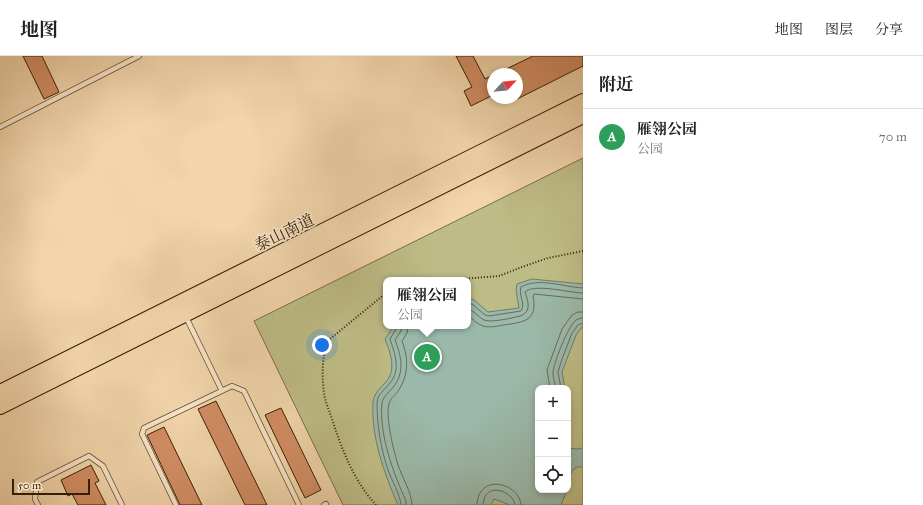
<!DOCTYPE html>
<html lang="zh">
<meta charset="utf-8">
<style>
:root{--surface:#fff;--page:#f2f2f2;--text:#222;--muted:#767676;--line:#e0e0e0;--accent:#0b8043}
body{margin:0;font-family:"IM FELL Great Primer","Noto Serif SC",serif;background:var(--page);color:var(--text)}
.controls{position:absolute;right:12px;bottom:12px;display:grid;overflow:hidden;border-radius:8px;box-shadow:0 2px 6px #0003}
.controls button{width:36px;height:36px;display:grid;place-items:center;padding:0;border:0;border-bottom:1px solid var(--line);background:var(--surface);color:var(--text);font:20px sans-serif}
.compass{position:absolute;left:487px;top:12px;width:36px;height:36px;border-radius:50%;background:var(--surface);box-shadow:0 2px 6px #0003;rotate:64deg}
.scale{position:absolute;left:12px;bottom:10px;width:78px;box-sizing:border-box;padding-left:4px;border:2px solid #381e05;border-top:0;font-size:11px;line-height:14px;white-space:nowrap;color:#381e05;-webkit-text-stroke:3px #f7e4c8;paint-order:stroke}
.you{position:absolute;left:322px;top:289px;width:14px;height:14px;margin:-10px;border:3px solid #fff;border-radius:50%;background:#1a73e8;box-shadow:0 0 0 6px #1a73e833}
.badge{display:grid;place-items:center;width:26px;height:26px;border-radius:50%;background:var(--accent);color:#fff;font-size:13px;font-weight:700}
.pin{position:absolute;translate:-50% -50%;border:2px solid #fff;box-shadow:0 1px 4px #0006}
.popup{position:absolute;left:383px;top:221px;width:88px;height:52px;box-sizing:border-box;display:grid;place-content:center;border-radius:8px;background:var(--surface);filter:drop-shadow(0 1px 3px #0005);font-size:13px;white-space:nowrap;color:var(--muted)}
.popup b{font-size:15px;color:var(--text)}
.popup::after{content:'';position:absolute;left:50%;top:100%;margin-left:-8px;border:8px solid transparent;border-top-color:var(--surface)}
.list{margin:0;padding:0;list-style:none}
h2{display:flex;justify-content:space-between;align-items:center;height:52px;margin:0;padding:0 16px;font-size:17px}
h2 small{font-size:13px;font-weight:400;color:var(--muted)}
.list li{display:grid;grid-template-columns:26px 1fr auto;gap:12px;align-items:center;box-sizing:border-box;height:56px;padding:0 16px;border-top:1px solid var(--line)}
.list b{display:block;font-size:15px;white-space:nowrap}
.list p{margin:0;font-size:13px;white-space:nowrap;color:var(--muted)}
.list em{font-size:13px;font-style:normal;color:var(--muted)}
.icon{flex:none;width:22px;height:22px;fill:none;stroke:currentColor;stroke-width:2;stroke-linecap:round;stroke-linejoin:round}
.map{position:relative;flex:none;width:583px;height:449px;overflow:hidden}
header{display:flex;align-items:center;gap:24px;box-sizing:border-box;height:56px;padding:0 20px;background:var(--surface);border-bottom:1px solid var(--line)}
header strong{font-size:19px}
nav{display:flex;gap:22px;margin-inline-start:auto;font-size:14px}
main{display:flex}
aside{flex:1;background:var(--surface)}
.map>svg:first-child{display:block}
.green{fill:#bebc86;stroke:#7b6d46;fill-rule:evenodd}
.water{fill:#9bb9aa;stroke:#737b68}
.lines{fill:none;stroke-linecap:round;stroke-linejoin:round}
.shore{stroke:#6a6c58;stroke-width:1}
.building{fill:#d28d63;stroke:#381e05}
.service-casing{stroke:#664c2e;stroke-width:6}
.primary-casing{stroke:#381e05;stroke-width:16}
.path{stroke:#381e05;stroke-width:2;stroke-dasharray:1 2;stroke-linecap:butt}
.service{stroke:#f7e4c8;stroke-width:4.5}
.primary{stroke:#f2d5ab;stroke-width:14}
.labels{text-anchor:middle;stroke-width:3.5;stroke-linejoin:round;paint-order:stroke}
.street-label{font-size:16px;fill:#381e05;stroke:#f7e4c8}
</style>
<header>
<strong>地图</strong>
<nav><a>地图</a><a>图层</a><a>分享</a></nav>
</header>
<main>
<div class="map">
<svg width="583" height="449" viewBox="0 0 583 449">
<rect width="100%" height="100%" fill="#f2d5ab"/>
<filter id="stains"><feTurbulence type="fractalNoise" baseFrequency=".005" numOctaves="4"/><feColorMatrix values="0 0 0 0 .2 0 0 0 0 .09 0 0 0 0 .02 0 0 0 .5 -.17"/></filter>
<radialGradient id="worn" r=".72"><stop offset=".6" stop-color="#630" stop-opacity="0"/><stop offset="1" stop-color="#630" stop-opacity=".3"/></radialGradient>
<!-- green -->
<path class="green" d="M 583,102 L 583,449 L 343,449 L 254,265 ZM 386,224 L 468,224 L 468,270 L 386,270 ZM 538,332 L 568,332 L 568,434 L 538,434 Z"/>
<!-- water -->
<path class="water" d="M 532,223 L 583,228 L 583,270 L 576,279 L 562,316 L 565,332 L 538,332 L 538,434 L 567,434 L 561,449 L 510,449 L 494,443 L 491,449 L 398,449 C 384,417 371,381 373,346 C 374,337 381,331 386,326 C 397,313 390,296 385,283 L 394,270 L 468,270 L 468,244 L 473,243 L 488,256 L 519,252 L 516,234 L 517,228 Z
M 568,392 L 577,393 L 583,392 L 583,411 C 572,409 570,419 568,427 Z"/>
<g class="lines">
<!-- shore -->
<path class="shore" d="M 468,248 L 472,248 L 485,259 L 489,260 L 521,255 C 526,247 518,239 521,231 C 539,221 563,231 583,232
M 468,253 C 474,254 478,261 484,264 C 491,267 512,262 520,260 C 532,256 528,245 525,236 C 534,227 570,237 583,237
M 468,259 C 472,263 477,268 483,270 C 489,272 498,270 504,269 C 524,266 538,265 533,240 L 534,238 L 583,243
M 397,270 L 396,273 L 390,283 C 395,298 401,314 390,327 C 385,334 377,338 377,347 C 377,370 381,393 388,414 C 392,425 400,438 401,449
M 402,270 L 401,275 L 395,284 C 401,299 405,316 394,330 C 390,336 383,340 382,347 C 379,379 393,416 406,445 L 406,449
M 408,270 L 407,277 L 402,285 C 408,301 409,316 400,332 C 393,344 388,340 388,358 C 389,375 393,392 398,409 C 402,421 412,437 412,449
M 550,332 L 547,314 L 562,273 L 572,259 L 578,256 L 583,256
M 556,332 C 555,327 553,322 553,317 C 553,308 568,271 575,265 C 577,263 580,262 583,262
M 561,332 L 558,316 L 562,303 L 572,277 L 578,269 L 583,267
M 477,449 C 478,416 520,427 521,449
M 483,449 C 484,424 514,435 515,449"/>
</g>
<!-- building -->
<path class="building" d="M 23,0 L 42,0 L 59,36 L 44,43 Z
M 456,0 L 473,0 L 485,23 L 493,19 L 493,39 L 471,50 L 464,35 L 472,31 Z
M 533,0 L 583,0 L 583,10 L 517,43 L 517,18 L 496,18 Z
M 216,345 L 267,449 L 245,449 L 198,353 Z
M 281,352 L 321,434 L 305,442 L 265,359 Z
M 164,371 L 202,449 L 180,449 L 147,379 Z
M 91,409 L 99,425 L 95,427 L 106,449 L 78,449 L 72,438 L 68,440 L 61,424 Z"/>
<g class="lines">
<defs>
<path id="service" d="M 0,71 L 139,0
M 186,261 L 222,335
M 38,449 L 35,443 L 37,426 L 89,400 L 103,410 L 122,449
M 176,449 L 142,378 L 144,372 L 232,330 L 244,335 L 299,449
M 324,449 L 326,448"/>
<path id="primary" d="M 0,336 L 583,45
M 0,351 L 583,60"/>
</defs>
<!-- service casing -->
<use href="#service" class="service-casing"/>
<!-- primary casing -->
<use href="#primary" class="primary-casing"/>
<!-- path -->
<path class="path" d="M 448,224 L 499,220 L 522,211 L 548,202 L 583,195
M 376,449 C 354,425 342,394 332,363 C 329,354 325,345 324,337 C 322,319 321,299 330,283 L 386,237"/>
<!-- service -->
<use href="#service" class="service"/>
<!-- primary -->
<use href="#primary" class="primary"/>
</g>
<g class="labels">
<!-- street labels -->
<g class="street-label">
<text transform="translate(284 176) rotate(-26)" y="6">泰山南道</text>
</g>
</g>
<rect width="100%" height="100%" filter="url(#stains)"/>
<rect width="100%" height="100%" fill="url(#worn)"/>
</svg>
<div class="controls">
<button>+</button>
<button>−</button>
<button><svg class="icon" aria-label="locate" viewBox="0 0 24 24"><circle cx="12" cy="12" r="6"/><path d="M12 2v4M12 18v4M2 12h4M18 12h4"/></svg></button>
</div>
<svg class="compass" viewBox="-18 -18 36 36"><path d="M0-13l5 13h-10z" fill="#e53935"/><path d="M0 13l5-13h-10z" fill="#767676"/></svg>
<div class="scale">50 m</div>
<div class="you"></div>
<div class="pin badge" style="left:427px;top:301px;background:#2e9e5b">A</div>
<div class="popup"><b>雁翎公园</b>公园</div>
</div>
<aside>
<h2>附近<small></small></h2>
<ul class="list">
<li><span class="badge" style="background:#2e9e5b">A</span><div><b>雁翎公园</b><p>公园</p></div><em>70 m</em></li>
</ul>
</aside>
</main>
